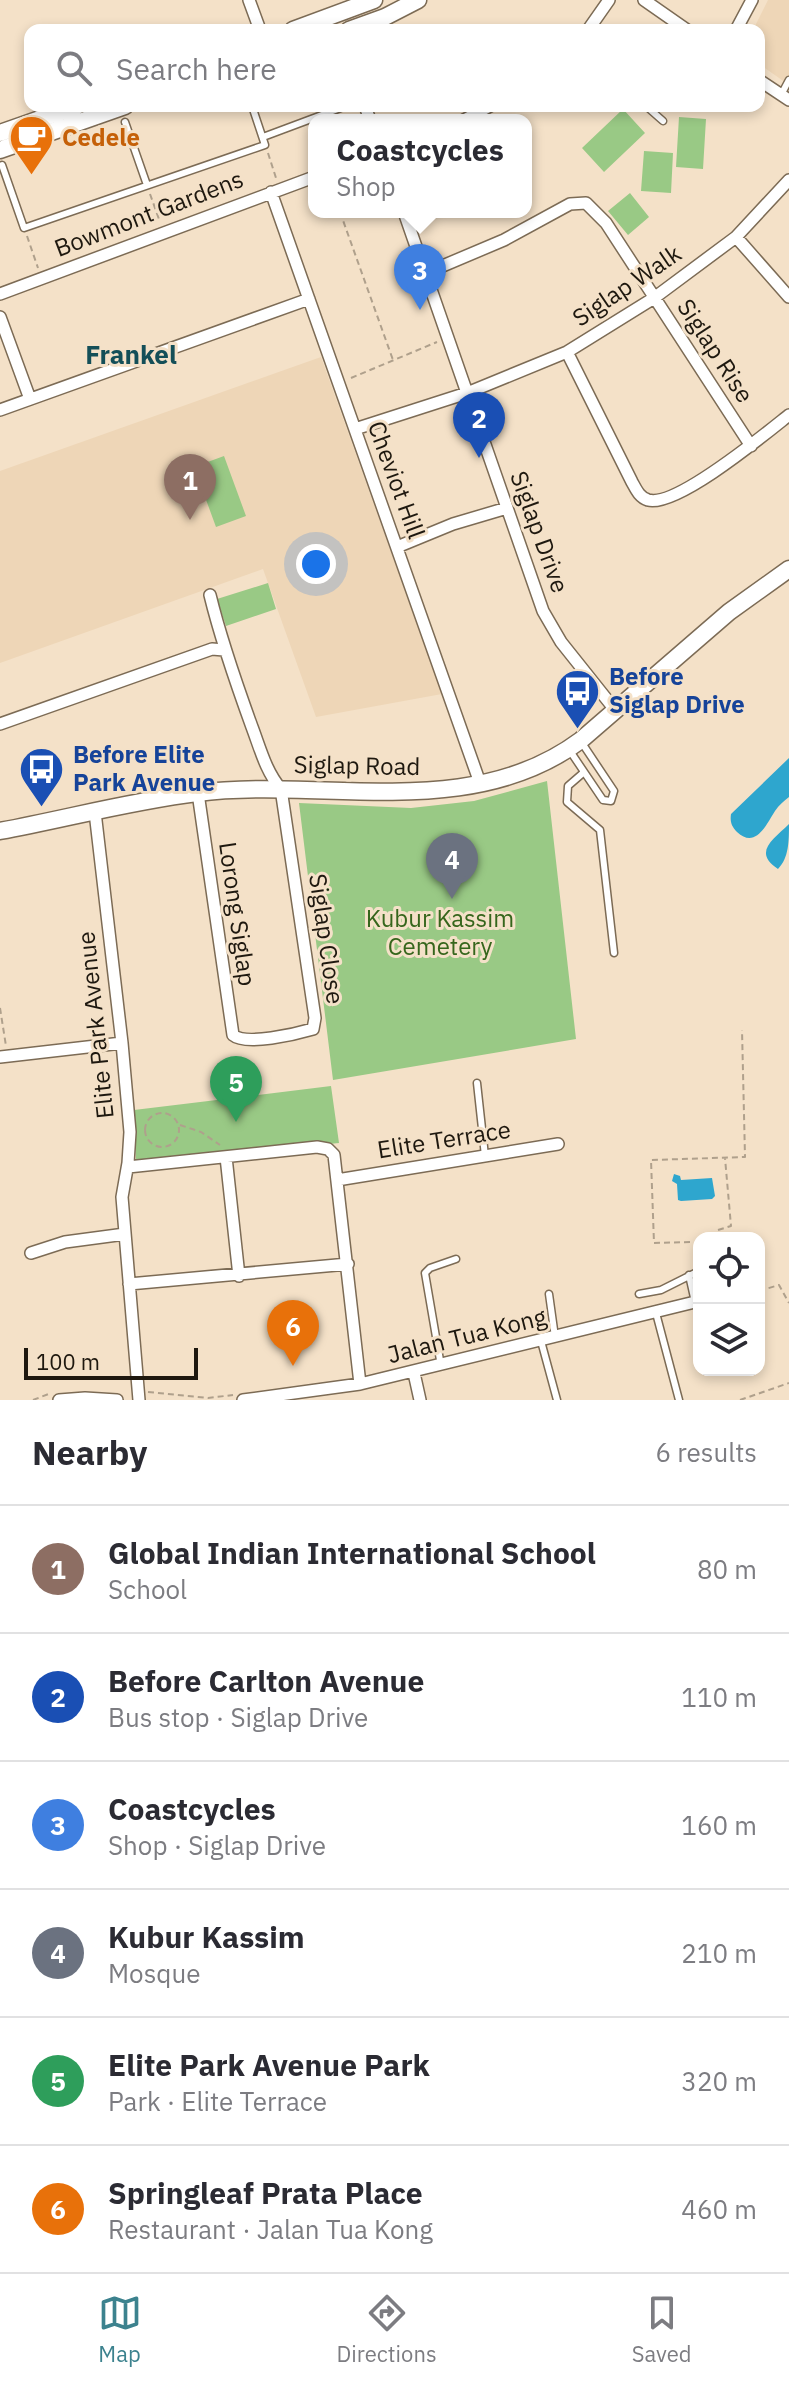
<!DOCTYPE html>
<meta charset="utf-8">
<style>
:root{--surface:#fff;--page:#f7f7f7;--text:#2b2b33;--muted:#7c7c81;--line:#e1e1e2;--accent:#3c828e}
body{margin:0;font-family:"IBM Plex Sans",sans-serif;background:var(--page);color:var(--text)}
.controls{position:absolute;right:24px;bottom:24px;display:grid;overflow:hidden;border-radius:16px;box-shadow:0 4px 12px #0003}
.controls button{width:72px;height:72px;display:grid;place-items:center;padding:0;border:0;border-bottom:2px solid var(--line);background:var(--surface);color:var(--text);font:40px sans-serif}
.scale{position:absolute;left:24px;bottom:20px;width:174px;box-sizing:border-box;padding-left:8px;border:4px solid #1e180f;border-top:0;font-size:22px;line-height:28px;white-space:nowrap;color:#1e180f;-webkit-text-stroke:6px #f4e1c8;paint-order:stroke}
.you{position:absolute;left:316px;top:564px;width:28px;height:28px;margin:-20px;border:6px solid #fff;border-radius:50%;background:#1a73e8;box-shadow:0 0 0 12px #1a73e833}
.badge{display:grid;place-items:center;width:52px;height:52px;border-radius:50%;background:var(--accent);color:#fff;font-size:26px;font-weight:700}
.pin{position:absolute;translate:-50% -66px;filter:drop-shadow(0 2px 4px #0008)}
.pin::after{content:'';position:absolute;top:42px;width:28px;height:24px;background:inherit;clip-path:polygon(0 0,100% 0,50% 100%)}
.popup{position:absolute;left:308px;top:114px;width:224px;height:104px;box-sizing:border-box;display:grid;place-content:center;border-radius:16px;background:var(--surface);filter:drop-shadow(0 2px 6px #0005);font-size:26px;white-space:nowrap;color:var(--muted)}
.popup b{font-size:30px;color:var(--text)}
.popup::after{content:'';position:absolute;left:50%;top:100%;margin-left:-16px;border:16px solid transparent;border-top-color:var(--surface)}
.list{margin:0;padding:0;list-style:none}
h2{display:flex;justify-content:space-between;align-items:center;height:104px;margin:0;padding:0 32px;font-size:34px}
h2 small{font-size:26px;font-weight:400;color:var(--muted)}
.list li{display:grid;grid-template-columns:52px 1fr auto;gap:24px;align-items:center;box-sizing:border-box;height:128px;padding:0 32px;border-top:2px solid var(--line)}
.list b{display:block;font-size:30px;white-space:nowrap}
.list p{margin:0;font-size:26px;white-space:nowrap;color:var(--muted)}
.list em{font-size:26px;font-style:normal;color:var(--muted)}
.icon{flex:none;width:44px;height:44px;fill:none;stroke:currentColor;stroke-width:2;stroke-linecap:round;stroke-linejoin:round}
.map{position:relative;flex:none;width:789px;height:1400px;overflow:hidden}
.search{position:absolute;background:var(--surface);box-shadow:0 4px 12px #0003;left:24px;right:24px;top:24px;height:88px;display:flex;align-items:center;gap:20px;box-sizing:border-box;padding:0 28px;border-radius:16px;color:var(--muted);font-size:30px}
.sheet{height:872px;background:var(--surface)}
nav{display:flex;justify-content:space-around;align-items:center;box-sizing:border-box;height:112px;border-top:2px solid var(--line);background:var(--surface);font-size:22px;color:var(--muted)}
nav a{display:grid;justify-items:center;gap:4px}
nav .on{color:var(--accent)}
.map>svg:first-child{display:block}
.built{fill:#eed6b7}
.green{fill:#99c985}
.water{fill:#2ea6ce}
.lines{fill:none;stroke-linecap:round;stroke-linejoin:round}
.lane-casing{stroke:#7c6b55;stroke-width:9}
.street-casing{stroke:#7c6b55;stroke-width:14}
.secondary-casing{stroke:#7c6b55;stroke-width:19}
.path{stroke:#afa08c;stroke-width:2;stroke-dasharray:6 4;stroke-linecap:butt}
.lane{stroke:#fff;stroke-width:6}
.street{stroke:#fff;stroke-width:11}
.secondary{stroke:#fff;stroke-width:16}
.labels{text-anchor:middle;stroke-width:6;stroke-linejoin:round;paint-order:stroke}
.food-label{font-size:24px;font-weight:bold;fill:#c56008;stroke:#f4e1c8;text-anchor:start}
.street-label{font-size:24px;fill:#1e180f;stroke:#f4e1c8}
.transit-label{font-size:24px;font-weight:bold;fill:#164399;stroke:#f4e1c8;text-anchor:start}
.park-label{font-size:24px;fill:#36661c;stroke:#f4e1c8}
.neighbourhood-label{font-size:26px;font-weight:bold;fill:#144f58;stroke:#f4e1c8}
</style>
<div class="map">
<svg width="789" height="1400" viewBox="0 0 789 1400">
<rect width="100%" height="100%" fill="#f4e1c8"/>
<!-- built -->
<path class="built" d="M 768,0 L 789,0 L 789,85 L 759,64 L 759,30 L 753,30 Z
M 321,357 L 442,694 L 316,717 L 263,569 L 0,663 L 0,471 Z"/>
<!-- green -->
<path class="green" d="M 623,109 L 645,133 L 604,172 L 582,148 Z
M 679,117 L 706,119 L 703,169 L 676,167 Z
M 644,151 L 673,153 L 671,193 L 641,191 Z
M 630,193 L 649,217 L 628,235 L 608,211 Z
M 224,456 L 246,516 L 216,527 L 194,467 Z
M 268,583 L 276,609 L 226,626 L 217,599 Z
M 547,781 L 576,1039 L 333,1080 L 299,803 L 411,808 L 474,801 Z
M 331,1086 L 339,1143 L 140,1163 L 136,1161 L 134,1110 Z"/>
<!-- water -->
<path class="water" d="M 789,758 L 789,797 C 784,801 779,805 775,811 C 767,823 756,850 737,832 C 731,826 730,821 731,814 Z
M 789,824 C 789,841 789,858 778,869 C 752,852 774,839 789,824 Z
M 674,1174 L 680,1176 L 681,1180 L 712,1178 L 715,1196 L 712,1199 L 681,1201 L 678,1200 L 677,1184 L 672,1181 Z"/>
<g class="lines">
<defs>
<path id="lane" d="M 781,95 L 789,80
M 646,106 L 663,121
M 125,122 L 147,185
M 263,137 L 346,106
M 2,165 L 24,228 L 265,145 L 252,106
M 570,751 L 603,800 L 611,801 L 614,791 L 582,743
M 583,773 L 568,786 L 567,802 L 600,830 L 614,953
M 477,1083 L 485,1156
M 689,1275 L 695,1302
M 549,1294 L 555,1337
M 639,1294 L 661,1290 L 699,1271
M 656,1313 L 679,1400
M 541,1341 L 557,1400
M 441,1366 L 425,1273 L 430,1268 L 456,1259"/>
<path id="street" d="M 249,0 L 260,30
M 644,0 L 687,30
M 588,30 L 609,0
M 736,30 L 752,0
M 759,80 L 789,100
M 365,106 L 370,120
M 464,120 L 490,106
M 271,192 L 480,783
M 404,212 L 543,611 L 561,642 L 616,711 L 618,709
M 736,237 L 789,297
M 426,273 L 504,240 L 570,204 L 586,203 L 606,223 L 751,446
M 0,294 L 314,177
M 0,317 L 30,399
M 567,352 L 632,482 C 636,489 639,497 648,500 C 676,508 765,434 789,415
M 0,410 L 309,299
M 355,429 L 467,393 L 567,352 L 654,298 L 736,237 L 789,180
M 397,547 L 453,524 L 507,508
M 0,724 L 212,649 L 224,650
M 198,793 L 233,1035 C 246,1046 296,1034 313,1029 L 315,1018 L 281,789 C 266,772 260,748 252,727 C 236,683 221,640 210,595
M 95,812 L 122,1043 L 130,1132 L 128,1163 L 122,1197 L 139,1400
M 0,1057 L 122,1043
M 226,1157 L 239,1276
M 128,1167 L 317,1147 L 328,1149 L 334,1155 L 360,1384
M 337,1180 L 558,1144
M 31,1253 L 65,1242 L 125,1234
M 129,1284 L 348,1264
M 414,1373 L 420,1400
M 59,1400 L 85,1398 L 117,1400
M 243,1400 L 360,1384 L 699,1301"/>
<path id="secondary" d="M 293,30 L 374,0
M 349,30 L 385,17 L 418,0
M 0,133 L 77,106
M 0,150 L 125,106
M 0,831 C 65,819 131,801 197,793 C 324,777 470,823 581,740 L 729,612 L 789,569"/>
</defs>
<!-- lane casing -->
<use href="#lane" class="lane-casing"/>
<!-- street casing -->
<use href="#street" class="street-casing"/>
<!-- secondary casing -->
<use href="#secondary" class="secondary-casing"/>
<!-- path -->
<path class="path" d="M 268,153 L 276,178
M 150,194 L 160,222
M 340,212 L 393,360
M 27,236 L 38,268
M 351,378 L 437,342
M 0,1008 L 6,1046
M145 1130a17 17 0 1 1 34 0a17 17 0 1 1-34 0Z
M 180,1125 L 201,1132 L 220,1145
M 718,1230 L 731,1226 L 725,1158
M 690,1242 L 654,1243 L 651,1160 L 745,1157 L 742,1030
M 759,1291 L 779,1285 L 789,1303
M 148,1392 L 208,1398 L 233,1395
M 33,1400 L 51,1393
M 740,1400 L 789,1383"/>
<!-- lane -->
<use href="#lane" class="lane"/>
<!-- street -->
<use href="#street" class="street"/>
<!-- secondary -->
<use href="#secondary" class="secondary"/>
</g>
<!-- icons -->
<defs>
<symbol id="cafe-pin" viewBox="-11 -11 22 30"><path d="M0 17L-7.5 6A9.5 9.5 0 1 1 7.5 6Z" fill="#e8710a" stroke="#f4e1c8"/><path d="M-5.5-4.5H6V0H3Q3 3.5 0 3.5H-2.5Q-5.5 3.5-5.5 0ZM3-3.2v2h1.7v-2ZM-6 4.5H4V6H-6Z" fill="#fff"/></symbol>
<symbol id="bus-pin" viewBox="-11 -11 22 30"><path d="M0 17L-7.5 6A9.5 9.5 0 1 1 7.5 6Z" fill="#1a4fb4" stroke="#f4e1c8"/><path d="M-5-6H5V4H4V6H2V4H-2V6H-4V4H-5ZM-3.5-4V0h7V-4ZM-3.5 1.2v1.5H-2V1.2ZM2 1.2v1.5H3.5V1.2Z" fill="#fff"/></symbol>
</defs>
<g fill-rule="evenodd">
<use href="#cafe-pin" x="6" y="112" width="51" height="69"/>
<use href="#bus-pin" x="552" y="666" width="51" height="69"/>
<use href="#bus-pin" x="16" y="744" width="51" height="69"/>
</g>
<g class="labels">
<!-- food labels -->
<g class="food-label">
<text x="62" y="146">Cedele</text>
</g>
<!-- street labels -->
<g class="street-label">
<text transform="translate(149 214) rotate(-21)" y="8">Bowmont Gardens</text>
<text transform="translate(627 286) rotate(-34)" y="8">Siglap Walk</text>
<text transform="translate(715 351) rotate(57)" y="8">Siglap Rise</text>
<text transform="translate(396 480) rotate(70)" y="8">Cheviot Hill</text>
<text transform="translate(539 532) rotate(70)" y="8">Siglap Drive</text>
<text transform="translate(357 766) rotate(1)" y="8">Siglap Road</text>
<text transform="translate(237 914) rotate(82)" y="8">Lorong Siglap</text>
<text transform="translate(326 939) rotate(82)" y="8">Siglap Close</text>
<text transform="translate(96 1025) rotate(-96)" y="8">Elite Park Avenue</text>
<text transform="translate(444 1140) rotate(-9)" y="8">Elite Terrace</text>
<text transform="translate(467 1336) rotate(-14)" y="8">Jalan Tua Kong</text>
</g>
<!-- transit labels -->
<g class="transit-label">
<text x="609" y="685">Before<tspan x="609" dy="28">Siglap Drive</tspan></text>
<text x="73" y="763">Before Elite<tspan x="73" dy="28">Park Avenue</tspan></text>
</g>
<!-- park labels -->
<g class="park-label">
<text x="440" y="927">Kubur Kassim<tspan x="440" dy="28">Cemetery</tspan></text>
</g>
<!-- neighbourhood labels -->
<g class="neighbourhood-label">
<text x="131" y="364">Frankel</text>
</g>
</g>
</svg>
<div class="controls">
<button><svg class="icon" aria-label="locate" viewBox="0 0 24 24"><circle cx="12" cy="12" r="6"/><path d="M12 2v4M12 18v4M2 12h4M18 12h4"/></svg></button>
<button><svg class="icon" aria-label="layers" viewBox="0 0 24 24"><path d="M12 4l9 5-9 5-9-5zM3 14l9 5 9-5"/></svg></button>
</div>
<div class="scale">100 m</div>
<div class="you"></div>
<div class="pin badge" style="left:190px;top:520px;background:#8d6e63">1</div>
<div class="pin badge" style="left:479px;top:458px;background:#1a4fb4">2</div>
<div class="pin badge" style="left:420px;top:310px;background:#3f7fe0">3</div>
<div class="popup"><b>Coastcycles</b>Shop</div>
<div class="pin badge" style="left:452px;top:899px;background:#6b7280">4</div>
<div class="pin badge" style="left:236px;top:1122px;background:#2e9e5b">5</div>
<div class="pin badge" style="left:293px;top:1366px;background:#e8710a">6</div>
<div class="search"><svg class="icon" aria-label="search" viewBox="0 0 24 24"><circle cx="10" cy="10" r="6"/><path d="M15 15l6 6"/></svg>Search here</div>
</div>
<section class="sheet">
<h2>Nearby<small>6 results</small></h2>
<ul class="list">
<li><span class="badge" style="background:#8d6e63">1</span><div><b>Global Indian International School</b><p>School</p></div><em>80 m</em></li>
<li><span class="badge" style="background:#1a4fb4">2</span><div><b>Before Carlton Avenue</b><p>Bus stop · Siglap Drive</p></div><em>110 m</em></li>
<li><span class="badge" style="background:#3f7fe0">3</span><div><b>Coastcycles</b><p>Shop · Siglap Drive</p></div><em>160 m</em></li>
<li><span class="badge" style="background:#6b7280">4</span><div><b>Kubur Kassim</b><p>Mosque</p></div><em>210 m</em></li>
<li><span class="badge" style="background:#2e9e5b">5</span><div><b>Elite Park Avenue Park</b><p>Park · Elite Terrace</p></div><em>320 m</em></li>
<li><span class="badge" style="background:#e8710a">6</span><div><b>Springleaf Prata Place</b><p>Restaurant · Jalan Tua Kong</p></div><em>460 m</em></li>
</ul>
</section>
<nav>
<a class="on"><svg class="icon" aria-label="map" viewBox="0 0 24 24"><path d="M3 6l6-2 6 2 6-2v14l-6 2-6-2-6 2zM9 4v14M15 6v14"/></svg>Map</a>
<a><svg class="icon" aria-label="directions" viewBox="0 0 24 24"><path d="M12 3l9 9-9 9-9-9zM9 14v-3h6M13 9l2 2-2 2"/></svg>Directions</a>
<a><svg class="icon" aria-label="saved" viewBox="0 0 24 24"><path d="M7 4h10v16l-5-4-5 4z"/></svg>Saved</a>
</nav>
